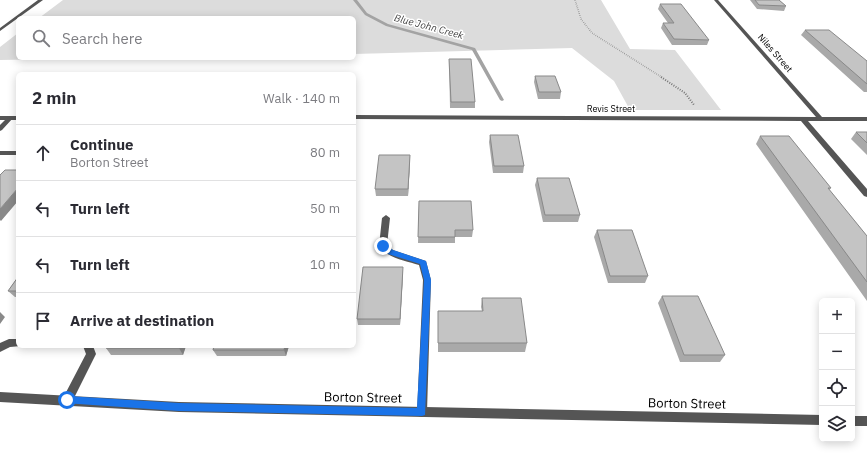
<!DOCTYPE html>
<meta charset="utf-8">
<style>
:root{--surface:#fff;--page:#f2f2f3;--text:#2b2b33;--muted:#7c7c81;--line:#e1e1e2}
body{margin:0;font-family:"IBM Plex Sans",sans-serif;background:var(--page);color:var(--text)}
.controls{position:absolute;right:12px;bottom:12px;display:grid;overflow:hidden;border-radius:6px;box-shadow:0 2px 10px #0003}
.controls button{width:36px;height:36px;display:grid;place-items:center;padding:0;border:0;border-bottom:1px solid var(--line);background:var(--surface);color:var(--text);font:20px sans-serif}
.stop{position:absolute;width:12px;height:12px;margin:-9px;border:3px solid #1a73e8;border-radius:50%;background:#fff}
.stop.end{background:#1a73e8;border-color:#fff;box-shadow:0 1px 4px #0008}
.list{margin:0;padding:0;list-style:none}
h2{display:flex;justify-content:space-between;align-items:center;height:52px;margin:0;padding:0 16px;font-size:17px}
h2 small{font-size:13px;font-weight:400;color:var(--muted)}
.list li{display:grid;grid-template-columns:26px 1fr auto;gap:12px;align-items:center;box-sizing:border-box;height:56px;padding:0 16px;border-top:1px solid var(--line)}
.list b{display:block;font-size:15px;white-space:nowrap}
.list p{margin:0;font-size:13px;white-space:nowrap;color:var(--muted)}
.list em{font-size:13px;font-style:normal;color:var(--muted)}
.icon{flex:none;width:22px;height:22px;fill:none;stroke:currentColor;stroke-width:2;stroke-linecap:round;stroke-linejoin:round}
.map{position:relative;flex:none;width:867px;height:454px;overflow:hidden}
.search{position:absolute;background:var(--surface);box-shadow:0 2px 10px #0003;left:16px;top:16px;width:340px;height:44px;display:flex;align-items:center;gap:10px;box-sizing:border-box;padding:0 14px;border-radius:6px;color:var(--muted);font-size:15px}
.panel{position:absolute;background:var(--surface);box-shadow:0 2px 10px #0003;left:16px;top:72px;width:340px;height:276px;border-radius:6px}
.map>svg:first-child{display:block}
.green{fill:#dcdcdc}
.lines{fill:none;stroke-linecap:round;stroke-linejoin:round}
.stream{fill:#a3a3a3;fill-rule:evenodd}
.path-far1{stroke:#777;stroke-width:1.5;stroke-dasharray:0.5 1.5;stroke-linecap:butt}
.path{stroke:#777;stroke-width:2;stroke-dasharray:1 1.5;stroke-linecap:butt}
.service{fill:#555;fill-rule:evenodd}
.minor{fill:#555;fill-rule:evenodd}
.wall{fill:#a9a9a9}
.shaded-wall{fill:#898989}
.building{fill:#c4c4c4;stroke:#898989}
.route{fill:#1a73e8}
.labels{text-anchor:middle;stroke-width:3;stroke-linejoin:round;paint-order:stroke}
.far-street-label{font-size:9px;fill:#000;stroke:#fff}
.far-water-label{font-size:10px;font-style:italic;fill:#444;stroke:#fff}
.near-street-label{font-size:13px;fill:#000;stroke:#fff}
</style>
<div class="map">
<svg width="867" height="454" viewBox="0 0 867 454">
<rect width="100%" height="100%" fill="#fff"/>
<!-- green -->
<path class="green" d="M 63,0 L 601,0 L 630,49 L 675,50 L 721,110 L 630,110 L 614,81 L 572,48 L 354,54 L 354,18 L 39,18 Z
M 18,33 L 18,58 L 119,58 L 0,60 L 0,47 Z"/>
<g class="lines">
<!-- stream -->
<path class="stream" d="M 353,0 L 357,0 L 367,13 L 388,24 L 475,48 L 504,100 L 502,101 L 500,100 L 472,50 L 386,26 L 365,15 Z"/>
<!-- path-far1 -->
<path class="path-far1" d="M 575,0 L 581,19 L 592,33 L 663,78"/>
<!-- path -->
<path class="path" d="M 661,77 L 685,93 L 694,105"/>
<!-- service -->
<path class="service" d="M 10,116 L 13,118 L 2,130 L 0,131 L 0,125 L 8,117 Z
M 0,151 L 18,151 L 18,155 L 0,155 Z
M 386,215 L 390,218 L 387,245 L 393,250 L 426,261 L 431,280 L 427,412 L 426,416 L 422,417 L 418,416 L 417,412 L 423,280 L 419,265 C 406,261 387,258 379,246 L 382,218 Z
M 9,339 L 18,339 L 18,346 L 21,346 L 10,347 L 0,352 L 0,343 Z
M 83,346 L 93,346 L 96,354 L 71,404 L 67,405 L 63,404 L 62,400 L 86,354 Z"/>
<!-- minor -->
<path class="minor" d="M 38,0 L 43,0 L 0,31 L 0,28 Z
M 714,0 L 718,0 L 822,117 L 867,117 L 867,121 L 808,121 L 867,189 L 867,197 L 864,196 L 801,121 L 354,119 L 354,115 L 816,117 Z
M 0,116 L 18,116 L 18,120 L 0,120 Z
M 0,392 L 179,402 L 822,415 L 822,425 L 179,412 L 0,402 Z
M 852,416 L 867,416 L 867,426 L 852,426 Z"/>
</g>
<!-- wall -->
<path class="wall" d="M 750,0 L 779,0 L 786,6 L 784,11 L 757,9 Z
M 660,4 L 709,40 L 707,45 L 672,45 L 661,28 L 663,23 L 668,23 L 658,9 Z
M 805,30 L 867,61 L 867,92 L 864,92 L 801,35 Z
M 449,59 L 475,102 L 475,108 L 450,108 Z
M 535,76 L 561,92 L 560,99 L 538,99 L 534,82 Z
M 856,132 L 867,132 L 867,155 L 851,139 Z
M 490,135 L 524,166 L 523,173 L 493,173 L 489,142 Z
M 760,136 L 831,188 L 829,190 L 867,236 L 867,301 L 756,144 Z
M 410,155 L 410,162 L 408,196 L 376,196 L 375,189 Z
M 537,178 L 580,215 L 578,222 L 543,222 L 535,185 Z
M 419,201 L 473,230 L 472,237 L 455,237 L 455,243 L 418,243 Z
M 597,230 L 648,276 L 645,283 L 608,283 L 594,237 Z
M 403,274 L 400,325 L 358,325 L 357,319 Z
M 18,277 L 18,297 L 15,297 L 8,291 Z
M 662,296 L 725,355 L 720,362 L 680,362 L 658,303 Z
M 482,298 L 527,343 L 525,352 L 438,352 L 438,311 L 482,311 L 481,307 Z
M 107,346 L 186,346 L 183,355 L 111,355 L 106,348 Z
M 289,346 L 286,356 L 217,356 L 213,350 Z"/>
<!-- shaded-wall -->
<path class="shaded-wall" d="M 410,155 L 410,162 L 408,196 L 408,189 Z
M 18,188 L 18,201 L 1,221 L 0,220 L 0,209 Z
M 403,267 L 403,274 L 400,325 L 400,319 Z
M 0,312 L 5,317 L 0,324 Z
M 180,346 L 186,346 L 183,355 L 179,348 Z
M 285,346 L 289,346 L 286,356 L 284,350 Z"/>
<!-- building -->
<path class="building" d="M 755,0 L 779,0 L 786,6 L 759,5 Z
M 660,4 L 681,4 L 709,40 L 674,39 L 663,23 L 674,23 Z
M 805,30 L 829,30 L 867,61 L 867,84 Z
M 449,59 L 471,59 L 475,102 L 451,102 Z
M 535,76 L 555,76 L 561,92 L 539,92 Z
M 856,132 L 867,132 L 867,143 Z
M 490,135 L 518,135 L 524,166 L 494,166 Z
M 760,136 L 789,136 L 831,188 L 828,188 L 867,236 L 867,282 Z
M 379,155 L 410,155 L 408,189 L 375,189 Z
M 5,170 L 18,170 L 18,188 L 0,209 L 0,175 Z
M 537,178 L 569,178 L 580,215 L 545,215 Z
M 419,201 L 471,201 L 473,230 L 455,230 L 455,237 L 418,237 Z
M 597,230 L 632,230 L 648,276 L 610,276 Z
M 363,267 L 403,267 L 400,319 L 357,319 Z
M 18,277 L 18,291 L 8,291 Z
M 662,296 L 698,296 L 725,355 L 684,355 Z
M 482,298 L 521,298 L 527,343 L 438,343 L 438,311 L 483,311 Z
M 107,346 L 180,346 L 179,348 L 106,348 Z
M 214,346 L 285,346 L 284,350 L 213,350 Z"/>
<!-- route -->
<path class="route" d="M 383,243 L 393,250 L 426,261 L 431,280 L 425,415 L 422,416 L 179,411 L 64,403 L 63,400 L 64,397 L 67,396 L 179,403 L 417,408 L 424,280 L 420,264 L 388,254 L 379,246 Z"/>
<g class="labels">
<!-- far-street labels -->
<g class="far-street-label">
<text transform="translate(775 53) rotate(49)" y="3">Niles Street</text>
<text x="611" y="112">Revis Street</text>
</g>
<!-- far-water labels -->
<g class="far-water-label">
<text transform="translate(429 26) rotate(15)" y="4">Blue John Creek</text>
</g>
<!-- near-street labels -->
<g class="near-street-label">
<text transform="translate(363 397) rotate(1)" y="5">Borton Street</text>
<text transform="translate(687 403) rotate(1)" y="5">Borton Street</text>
</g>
</g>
</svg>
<div class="controls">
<button>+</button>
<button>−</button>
<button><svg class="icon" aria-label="locate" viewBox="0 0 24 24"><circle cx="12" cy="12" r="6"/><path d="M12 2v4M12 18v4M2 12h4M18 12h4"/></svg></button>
<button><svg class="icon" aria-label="layers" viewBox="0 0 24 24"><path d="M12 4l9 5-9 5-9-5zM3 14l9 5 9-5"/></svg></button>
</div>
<div class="stop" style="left:67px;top:400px"></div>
<div class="stop end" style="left:383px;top:246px"></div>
<div class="search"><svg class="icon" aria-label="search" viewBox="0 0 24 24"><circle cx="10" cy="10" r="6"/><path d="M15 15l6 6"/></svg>Search here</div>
<section class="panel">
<h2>2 min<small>Walk · 140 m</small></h2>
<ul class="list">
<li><svg class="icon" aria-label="ahead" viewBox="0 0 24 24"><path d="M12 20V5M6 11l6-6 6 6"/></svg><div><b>Continue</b><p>Borton Street</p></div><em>80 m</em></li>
<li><svg class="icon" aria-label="left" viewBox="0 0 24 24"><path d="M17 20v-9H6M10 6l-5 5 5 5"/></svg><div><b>Turn left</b></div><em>50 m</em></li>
<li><svg class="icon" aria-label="left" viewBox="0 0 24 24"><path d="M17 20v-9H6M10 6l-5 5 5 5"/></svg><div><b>Turn left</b></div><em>10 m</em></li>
<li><svg class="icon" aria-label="arrive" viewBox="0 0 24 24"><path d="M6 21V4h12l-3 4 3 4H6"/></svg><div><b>Arrive at destination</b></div></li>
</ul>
</section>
</div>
